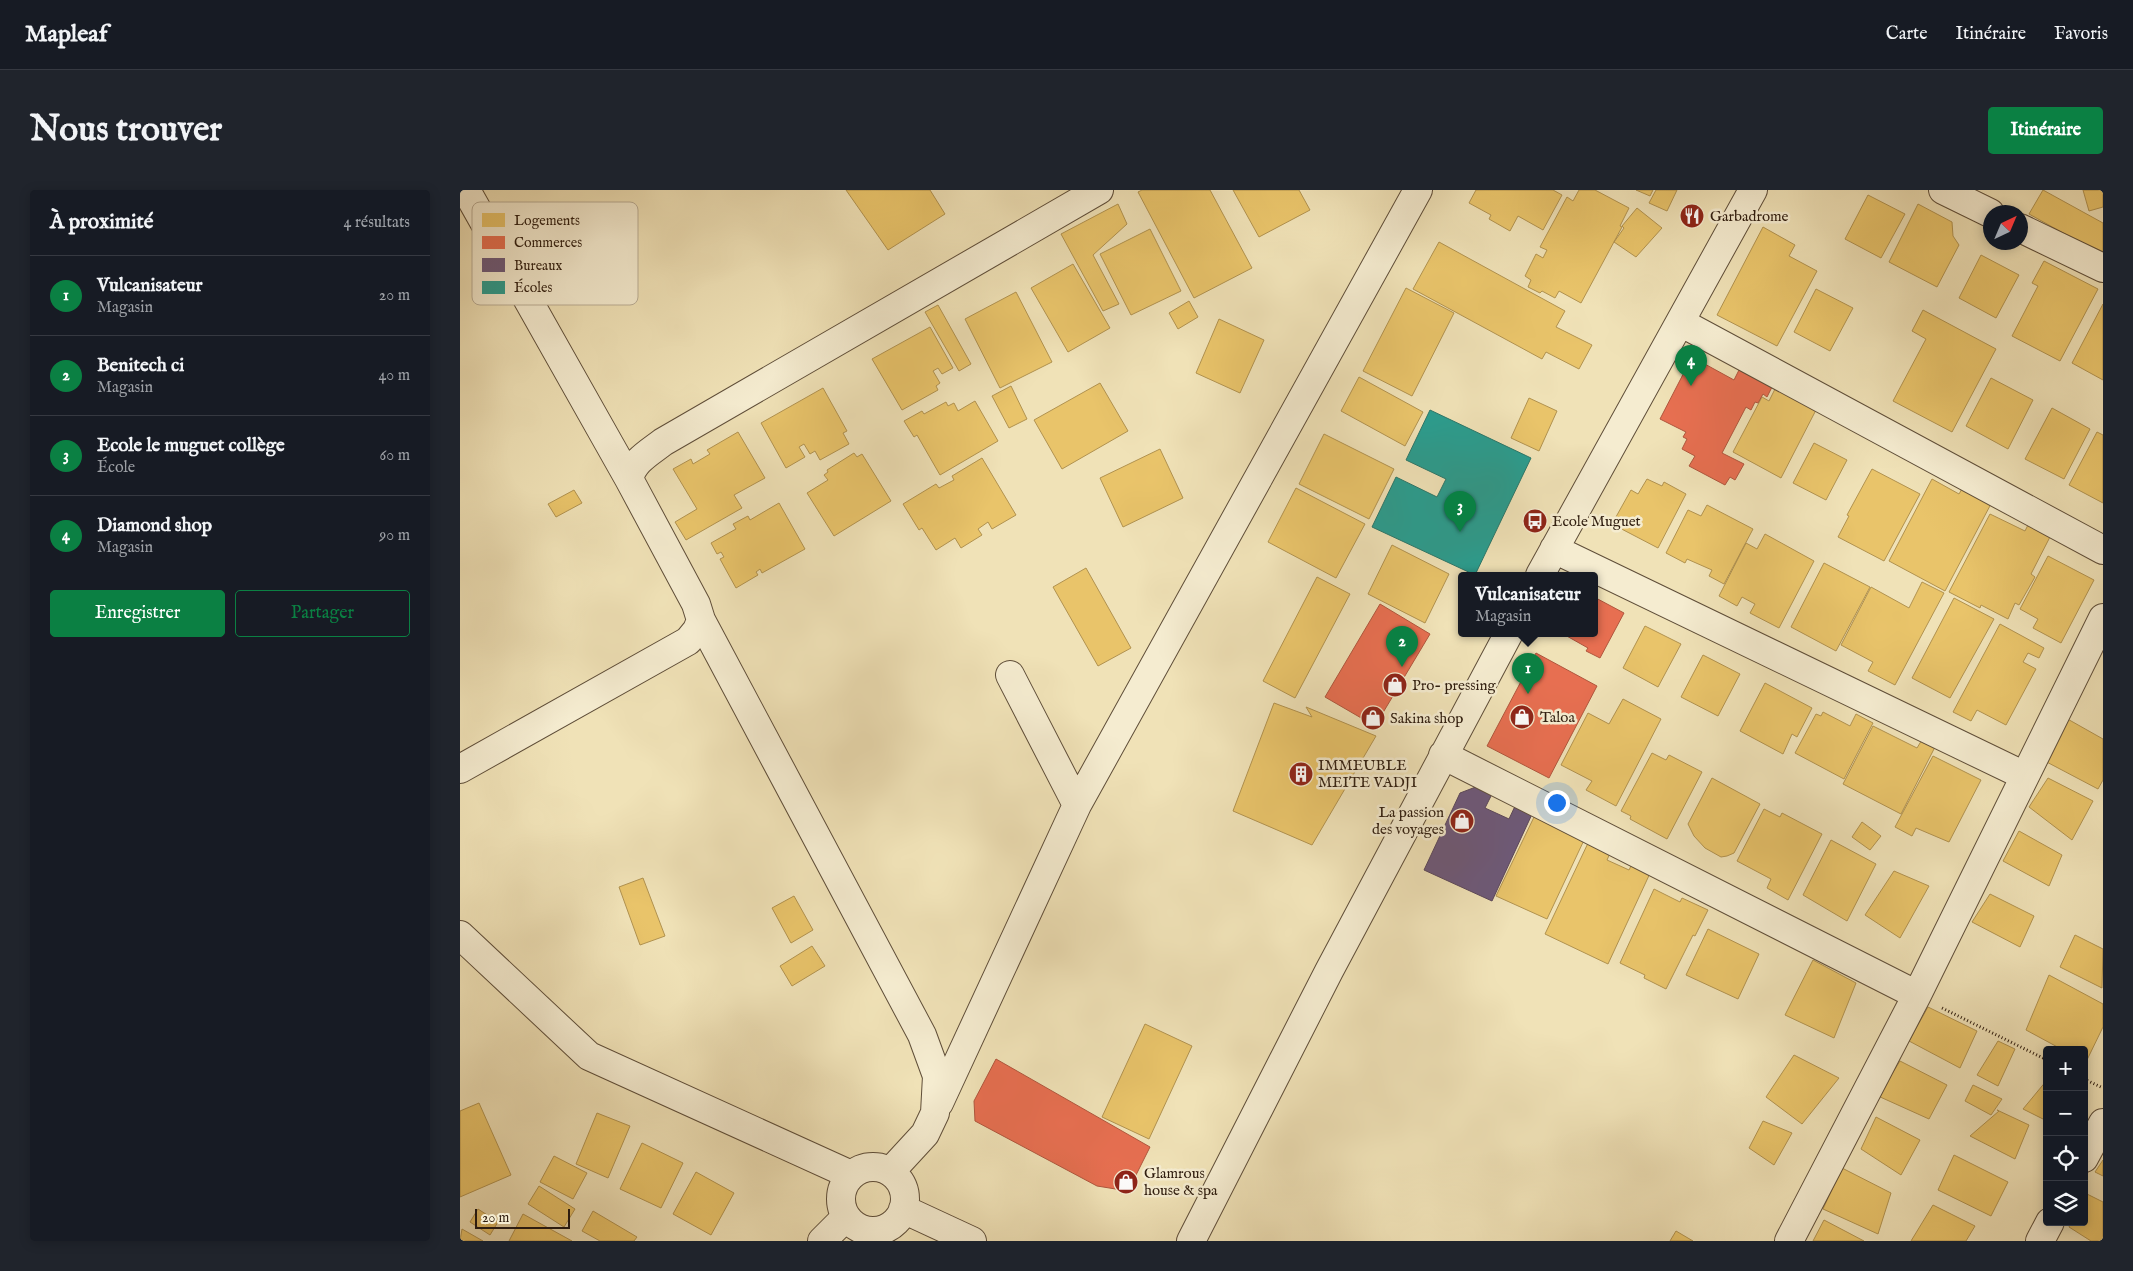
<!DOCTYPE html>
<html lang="fr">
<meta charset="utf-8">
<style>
:root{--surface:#171b24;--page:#20242c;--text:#f1f3f6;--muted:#9ea1a6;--line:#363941;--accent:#0b8043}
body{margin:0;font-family:"IM FELL English",serif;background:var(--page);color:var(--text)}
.controls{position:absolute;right:15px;bottom:15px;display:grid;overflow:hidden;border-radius:5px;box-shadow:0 2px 12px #0003}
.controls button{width:45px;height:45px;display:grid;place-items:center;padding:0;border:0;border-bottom:1px solid var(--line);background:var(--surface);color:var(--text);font:25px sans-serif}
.compass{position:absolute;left:1523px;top:15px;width:45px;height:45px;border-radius:50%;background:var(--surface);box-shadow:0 2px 12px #0003;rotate:44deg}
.scale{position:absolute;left:15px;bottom:12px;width:95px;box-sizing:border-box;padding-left:5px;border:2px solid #2f1d0f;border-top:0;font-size:14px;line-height:18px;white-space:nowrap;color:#2f1d0f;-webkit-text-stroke:4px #f5ecd0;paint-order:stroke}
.you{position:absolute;left:1096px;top:612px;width:18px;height:18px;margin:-12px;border:4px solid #fff;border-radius:50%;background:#1a73e8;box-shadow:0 0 0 8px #1a73e833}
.badge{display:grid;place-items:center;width:32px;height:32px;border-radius:50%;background:var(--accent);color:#fff;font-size:16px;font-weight:700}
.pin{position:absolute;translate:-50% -41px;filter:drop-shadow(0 1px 2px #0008)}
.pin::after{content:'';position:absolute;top:26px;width:18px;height:15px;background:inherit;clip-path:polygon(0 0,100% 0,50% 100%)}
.popup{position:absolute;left:998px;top:382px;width:140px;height:65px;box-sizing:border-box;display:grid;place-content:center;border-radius:5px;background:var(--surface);filter:drop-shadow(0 1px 4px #0005);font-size:16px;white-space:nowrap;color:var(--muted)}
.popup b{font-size:19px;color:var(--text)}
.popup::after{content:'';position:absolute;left:50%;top:100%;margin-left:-10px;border:10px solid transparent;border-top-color:var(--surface)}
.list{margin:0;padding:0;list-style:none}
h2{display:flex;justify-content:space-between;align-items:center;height:65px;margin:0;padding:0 20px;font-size:21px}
h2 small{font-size:16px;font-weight:400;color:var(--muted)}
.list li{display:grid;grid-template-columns:32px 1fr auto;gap:15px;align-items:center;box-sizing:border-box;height:80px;padding:0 20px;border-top:1px solid var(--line)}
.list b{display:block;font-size:19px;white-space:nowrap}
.list p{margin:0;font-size:16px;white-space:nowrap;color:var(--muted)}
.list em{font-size:16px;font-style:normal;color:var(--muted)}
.actions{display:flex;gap:10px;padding:15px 20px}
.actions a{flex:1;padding:11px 0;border:1px solid var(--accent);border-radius:5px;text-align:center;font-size:18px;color:var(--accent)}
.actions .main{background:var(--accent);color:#fff}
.icon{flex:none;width:28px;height:28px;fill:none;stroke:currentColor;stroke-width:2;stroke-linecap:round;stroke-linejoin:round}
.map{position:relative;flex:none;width:1643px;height:1051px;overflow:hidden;border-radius:5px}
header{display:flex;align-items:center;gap:30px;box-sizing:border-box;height:70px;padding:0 25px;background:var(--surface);border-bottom:1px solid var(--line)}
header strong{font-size:24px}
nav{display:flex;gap:28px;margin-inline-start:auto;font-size:18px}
.intro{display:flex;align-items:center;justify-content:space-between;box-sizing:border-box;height:120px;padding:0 30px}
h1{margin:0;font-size:35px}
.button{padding:12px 22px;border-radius:5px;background:var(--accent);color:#fff;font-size:18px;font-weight:700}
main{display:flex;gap:30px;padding:0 30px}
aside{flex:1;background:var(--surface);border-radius:5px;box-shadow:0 2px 12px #0003}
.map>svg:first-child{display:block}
.homes{fill:#e9c46a;stroke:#b1924f}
.shops{fill:#e76f51;stroke:#b0563d}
.offices{fill:#6d597a;stroke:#5a475a}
.schools{fill:#2a9d8f;stroke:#2c7769}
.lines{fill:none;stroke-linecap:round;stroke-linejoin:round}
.minor-casing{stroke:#5f4e39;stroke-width:30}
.path{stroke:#2f1d0f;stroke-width:3;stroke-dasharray:1 2.5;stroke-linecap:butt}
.minor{stroke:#f5ecd0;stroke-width:28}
.labels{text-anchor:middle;stroke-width:5;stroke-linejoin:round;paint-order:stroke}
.poi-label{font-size:15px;fill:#2f1d0f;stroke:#f5ecd0;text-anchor:start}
.key{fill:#f5ecd0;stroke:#baae96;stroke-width:1}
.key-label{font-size:14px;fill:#2f1d0f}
</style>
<header>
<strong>Mapleaf</strong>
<nav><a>Carte</a><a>Itinéraire</a><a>Favoris</a></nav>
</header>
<div class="intro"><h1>Nous trouver</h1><a class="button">Itinéraire</a></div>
<main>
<aside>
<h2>À proximité<small>4 résultats</small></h2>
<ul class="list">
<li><span class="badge">1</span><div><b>Vulcanisateur</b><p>Magasin</p></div><em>20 m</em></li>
<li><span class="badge">2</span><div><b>Benitech ci</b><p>Magasin</p></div><em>40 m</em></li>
<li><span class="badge">3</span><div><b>Ecole le muguet collège</b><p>École</p></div><em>60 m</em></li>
<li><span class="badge">4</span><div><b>Diamond shop</b><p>Magasin</p></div><em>90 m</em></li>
</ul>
<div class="actions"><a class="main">Enregistrer</a><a>Partager</a></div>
</aside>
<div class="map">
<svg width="1643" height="1051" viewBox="0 0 1643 1051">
<rect width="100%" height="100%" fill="#f0e2b7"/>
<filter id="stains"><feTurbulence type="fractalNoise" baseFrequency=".004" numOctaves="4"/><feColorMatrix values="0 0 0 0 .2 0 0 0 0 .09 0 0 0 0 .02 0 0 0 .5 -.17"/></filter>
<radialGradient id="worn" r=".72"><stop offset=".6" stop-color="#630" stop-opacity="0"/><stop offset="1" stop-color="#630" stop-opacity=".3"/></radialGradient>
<!-- homes -->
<path class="homes" d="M 386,0 L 470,0 L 485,24 L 428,60 Z
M 682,0 L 750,0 L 792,78 L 734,108 L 678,2 Z
M 773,0 L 839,0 L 850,20 L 799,47 Z
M 1016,0 L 1093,0 L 1102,5 L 1083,40 L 1058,26 L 1050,41 L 1029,29 L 1031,25 L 1009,13 Z
M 1119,0 L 1135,0 L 1169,18 L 1160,36 L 1162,37 L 1121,113 L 1099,101 L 1095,108 L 1082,101 L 1080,103 L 1068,97 L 1071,90 L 1065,86 L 1076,64 L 1083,68 L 1087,60 L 1080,57 L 1107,7 L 1113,11 Z
M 1176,0 L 1193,0 L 1190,6 Z
M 1196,0 L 1217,0 L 1207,21 L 1189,13 Z
M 1583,0 L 1643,33 L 1643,65 L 1569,24 Z
M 1623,0 L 1643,0 L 1643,17 L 1629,21 Z
M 1408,5 L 1445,24 L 1421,68 L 1385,49 Z
M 658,14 L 667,34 L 633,65 L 659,114 L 643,121 L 601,44 Z
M 1458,14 L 1492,32 L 1493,46 L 1499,55 L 1477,97 L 1429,72 Z
M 1177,18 L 1202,38 L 1176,67 L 1154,52 L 1164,38 L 1162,36 Z
M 1303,37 L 1335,55 L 1329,66 L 1357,81 L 1317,156 L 1257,125 Z
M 690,39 L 721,101 L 671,125 L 640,64 Z
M 979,52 L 1105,121 L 1096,137 L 1132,155 L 1119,179 L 1086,162 L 1082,169 L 953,99 Z
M 1521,65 L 1559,85 L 1536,128 L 1499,108 Z
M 1584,71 L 1638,99 L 1600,171 L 1552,146 L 1578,96 L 1572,93 Z
M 613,74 L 650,138 L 608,162 L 571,98 Z
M 946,98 L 994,123 L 952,206 L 903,181 Z
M 1356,99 L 1393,118 L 1370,161 L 1334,142 Z
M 556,102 L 592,172 L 540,198 L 505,129 Z
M 729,111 L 738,127 L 718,139 L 709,123 Z
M 1643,114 L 1643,190 L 1612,173 Z
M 478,115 L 511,174 L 499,181 L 465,122 Z
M 1463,120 L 1536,159 L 1492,242 L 1433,211 L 1466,149 L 1452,141 Z
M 759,129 L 804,150 L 780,203 L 736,183 Z
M 470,137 L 493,178 L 482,184 L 478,178 L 473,181 L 480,193 L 476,196 L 478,200 L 442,220 L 412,169 Z
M 899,187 L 963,222 L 945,256 L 881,221 Z
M 1531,188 L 1573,210 L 1548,259 L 1506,236 Z
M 640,193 L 668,241 L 602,279 L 574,230 Z
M 551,196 L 567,229 L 549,238 L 532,206 Z
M 363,198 L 387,241 L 383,243 L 389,254 L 360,270 L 355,261 L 350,264 L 344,254 L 339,257 L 345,267 L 326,278 L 301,233 Z
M 1315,199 L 1356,220 L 1321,288 L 1273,262 L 1302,207 L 1309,211 Z
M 1069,208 L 1097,221 L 1079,261 L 1051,248 Z
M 515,211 L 538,251 L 480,285 L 457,245 L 454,247 L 444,231 L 462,221 L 464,224 L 486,212 L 488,216 L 494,213 L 498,221 Z
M 1592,218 L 1630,239 L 1604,289 L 1565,269 Z
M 278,242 L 305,288 L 274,305 L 282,318 L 226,350 L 215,332 L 237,319 L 213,279 L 231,269 L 233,274 L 250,264 L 247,260 Z
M 1637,242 L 1643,245 L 1643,313 L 1609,295 Z
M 864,244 L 934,279 L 909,329 L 839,294 Z
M 1354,253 L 1387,270 L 1366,310 L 1333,293 Z
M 700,259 L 723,308 L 663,337 L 640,288 Z
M 394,263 L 397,267 L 402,264 L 431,311 L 374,346 L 347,303 L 368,290 L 364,285 L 368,282 L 367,280 Z
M 522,268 L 556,325 L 532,339 L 528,332 L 518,339 L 522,345 L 501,358 L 495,348 L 476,360 L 462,338 L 459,340 L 443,314 L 476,294 L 479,298 L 494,290 L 492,286 Z
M 1412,279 L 1460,304 L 1424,371 L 1378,347 L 1389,326 L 1387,325 Z
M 1187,289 L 1202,296 L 1204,292 L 1226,304 L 1198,358 L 1152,334 L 1171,300 L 1178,304 Z
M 1472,289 L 1499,304 L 1503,297 L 1532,312 L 1485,401 L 1429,371 Z
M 836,298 L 905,334 L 876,388 L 808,352 Z
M 114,300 L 122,313 L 96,327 L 88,314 Z
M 319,313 L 345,359 L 302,383 L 300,379 L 296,382 L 298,385 L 276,398 L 260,369 L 264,367 L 261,362 L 257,364 L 251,353 L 276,339 L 273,334 L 288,326 L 290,330 Z
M 1247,315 L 1293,339 L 1264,394 L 1249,386 L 1252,380 L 1227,369 L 1225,373 L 1206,363 L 1228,320 L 1241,326 Z
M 1530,324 L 1565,341 L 1570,331 L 1592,343 L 1571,384 L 1575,387 L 1559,415 L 1555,413 L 1548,429 L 1521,415 L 1520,418 L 1489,402 Z
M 1305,344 L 1354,371 L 1319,438 L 1290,423 L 1295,414 L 1282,407 L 1277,416 L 1259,406 L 1286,353 L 1297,359 Z
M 932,355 L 989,384 L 965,433 L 908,404 Z
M 1588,366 L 1634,390 L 1601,453 L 1573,438 L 1578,429 L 1560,419 Z
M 1364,373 L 1410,397 L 1376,461 L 1331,437 Z
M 626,378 L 671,458 L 638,476 L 593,397 Z
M 857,387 L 890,404 L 835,508 L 803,491 Z
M 1462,392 L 1484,403 L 1435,495 L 1408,481 L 1413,472 L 1381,455 L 1411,397 L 1449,418 Z
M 1494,408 L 1534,429 L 1490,508 L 1452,488 Z
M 1540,434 L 1584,458 L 1579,468 L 1568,463 L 1563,472 L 1576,479 L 1546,535 L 1517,520 L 1511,531 L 1493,522 Z
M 1185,436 L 1221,454 L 1198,497 L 1163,478 Z
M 1243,465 L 1280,484 L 1258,526 L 1221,507 Z
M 1305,493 L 1352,518 L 1337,547 L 1332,544 L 1323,564 L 1280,541 Z
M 1163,509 L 1201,529 L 1156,616 L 1126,600 L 1132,591 L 1101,575 L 1128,523 L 1149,534 Z
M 814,513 L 852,527 L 846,517 L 916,546 L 852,655 L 773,621 Z
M 1363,522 L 1390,536 L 1396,524 L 1413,533 L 1384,589 L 1335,563 L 1356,524 L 1361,526 Z
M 1604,527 L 1643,549 L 1643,590 L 1638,599 L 1581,569 Z
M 1413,536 L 1457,558 L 1463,548 L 1476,555 L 1441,624 L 1383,594 Z
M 1192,563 L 1206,570 L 1209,565 L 1242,582 L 1207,649 L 1170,629 L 1171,626 L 1161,621 Z
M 1473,566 L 1521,590 L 1489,652 L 1456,638 L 1452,646 L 1435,637 Z
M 1252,588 L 1300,614 L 1274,663 L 1267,666 L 1261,667 L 1245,658 L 1234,646 L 1228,634 Z
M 1588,588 L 1633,611 L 1612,650 L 1569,617 Z
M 1304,619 L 1320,627 L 1322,623 L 1362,644 L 1328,710 L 1307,698 L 1311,689 L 1277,671 Z
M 1075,625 L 1125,648 L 1087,729 L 1036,706 Z
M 1402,632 L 1421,646 L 1410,660 L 1392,647 Z
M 1559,641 L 1602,665 L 1589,696 L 1543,671 Z
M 1371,650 L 1416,674 L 1387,731 L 1343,705 Z
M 1129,651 L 1151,661 L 1147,670 L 1169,680 L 1174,670 L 1192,679 L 1148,774 L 1085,744 Z
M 1434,681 L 1469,696 L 1440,748 L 1405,725 Z
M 183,688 L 205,746 L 180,755 L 159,697 Z
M 1194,699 L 1220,712 L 1222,708 L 1248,720 L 1235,746 L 1233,745 L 1206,799 L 1184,788 L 1185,785 L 1160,773 Z
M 1530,704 L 1574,726 L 1560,757 L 1512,732 Z
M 334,706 L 353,740 L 331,753 L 312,718 Z
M 1248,739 L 1299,764 L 1278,809 L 1226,785 Z
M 1615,745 L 1643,759 L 1642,798 L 1600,777 Z
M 352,756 L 365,776 L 332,796 L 320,776 Z
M 1353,770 L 1396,793 L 1374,848 L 1325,825 Z
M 1589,785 L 1643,814 L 1643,837 L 1626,872 L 1624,871 L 1624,860 L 1603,860 L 1566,840 Z
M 1468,817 L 1517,841 L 1500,878 L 1449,851 Z
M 685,834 L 732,856 L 689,949 L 642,927 Z
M 1538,851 L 1555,859 L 1538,896 L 1517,885 Z
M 1334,865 L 1379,888 L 1342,934 L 1306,907 Z
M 1440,871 L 1487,895 L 1469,929 L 1418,906 Z
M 1587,890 L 1587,931 L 1563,919 Z
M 1513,895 L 1542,909 L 1531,925 L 1505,911 Z
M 19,913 L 51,985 L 0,1007 L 0,921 Z
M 1537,920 L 1569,935 L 1555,969 L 1510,946 L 1539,921 Z
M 137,923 L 170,936 L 148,988 L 116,974 Z
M 1416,927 L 1460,950 L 1441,985 L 1401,959 Z
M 1303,931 L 1332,943 L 1314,975 L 1289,958 Z
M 182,953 L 223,973 L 201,1018 L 160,999 Z
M 1494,965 L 1548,992 L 1531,1026 L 1478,1000 Z
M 94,966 L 127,983 L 113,1009 L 80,992 Z
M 1643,970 L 1643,986 L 1635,982 Z
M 1382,978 L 1431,1003 L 1418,1044 L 1363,1019 Z
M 236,982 L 274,1003 L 251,1045 L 213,1024 Z
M 79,996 L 115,1019 L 104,1037 L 68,1014 Z
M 1627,1004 L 1643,1012 L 1643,1051 L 1631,1051 L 1609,1037 L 1611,1032 L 1624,1032 L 1624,1009 Z
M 1473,1015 L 1515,1036 L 1506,1051 L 1451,1051 Z
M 18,1019 L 38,1032 L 30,1045 L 10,1032 Z
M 133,1021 L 177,1047 L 174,1051 L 140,1051 L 122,1041 Z
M 63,1024 L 112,1051 L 49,1051 Z
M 1364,1030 L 1404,1051 L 1353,1051 Z
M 2,1039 L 23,1051 L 0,1051 Z
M 1216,1041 L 1233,1051 L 1210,1051 Z"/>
<!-- shops -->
<path class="shops" d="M 1232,167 L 1274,190 L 1279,180 L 1312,197 L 1307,207 L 1303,204 L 1298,213 L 1295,212 L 1291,220 L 1286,217 L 1262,263 L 1284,274 L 1275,290 L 1270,287 L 1265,295 L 1229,276 L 1235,266 L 1222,259 L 1227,249 L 1223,247 L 1226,242 L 1200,229 Z
M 1134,407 L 1164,423 L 1140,468 L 1126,461 L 1128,458 L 1105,445 L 1106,443 L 1134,443 Z
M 920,414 L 970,444 L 915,536 L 865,507 Z
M 1076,463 L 1137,496 L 1089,588 L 1027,556 Z
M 536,869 L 690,957 L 668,1001 L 637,996 L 515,931 L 514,911 Z"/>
<!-- offices -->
<path class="offices" d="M 1021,595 L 1034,600 L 1025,618 L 1049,629 L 1056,614 L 1073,622 L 1032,711 L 964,680 L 1000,603 Z"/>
<!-- schools -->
<path class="schools" d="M 970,220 L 1071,268 L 1015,385 L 912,337 L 936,287 L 977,307 L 986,289 L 946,270 Z"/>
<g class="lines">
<defs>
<path id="minor" d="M 6,0 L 169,289 L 236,414 L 241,430 L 462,845 L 477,886 L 475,923 L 465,944 L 430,982
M 1483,0 L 1530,23
M 1560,38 L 1643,78
M 1220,132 L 1643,360
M 169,289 C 173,271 189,263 203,252 L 639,0
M 1094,359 L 1565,586
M 1080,385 L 1293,0
M 550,485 L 617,615
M 983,565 L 1457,805
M 0,579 L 228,451 L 237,440 L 241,430
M 0,745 L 129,866 L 391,985
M 479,913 L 617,615 L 958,0
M 1624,968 L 1643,933
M381 1009a32 32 0 1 1 64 0a32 32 0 1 1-64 0Z
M 443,1019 L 512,1051
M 362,1051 L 386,1027
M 731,1051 L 869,781 L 1049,443
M 1329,1051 L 1457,805 L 1643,428
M 1580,1051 L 1590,1032"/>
</defs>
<!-- minor casing -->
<use href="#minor" class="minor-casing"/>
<!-- path -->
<path class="path" d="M 1482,818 L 1587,870
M 1624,889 L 1643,898"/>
<!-- minor -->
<use href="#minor" class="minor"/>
</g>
<!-- icons -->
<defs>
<symbol id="restaurant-disc" viewBox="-11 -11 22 22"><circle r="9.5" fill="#8f2418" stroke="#f5ecd0"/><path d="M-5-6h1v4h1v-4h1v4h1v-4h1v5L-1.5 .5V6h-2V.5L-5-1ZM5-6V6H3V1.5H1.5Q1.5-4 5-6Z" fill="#fff"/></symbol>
<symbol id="bus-disc" viewBox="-11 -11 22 22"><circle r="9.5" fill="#8f2418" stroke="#f5ecd0"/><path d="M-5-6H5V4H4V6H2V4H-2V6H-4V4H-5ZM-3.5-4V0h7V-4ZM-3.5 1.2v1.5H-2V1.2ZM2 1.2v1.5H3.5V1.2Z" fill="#fff"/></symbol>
<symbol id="shop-disc" viewBox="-11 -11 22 22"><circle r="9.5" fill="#8f2418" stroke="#f5ecd0"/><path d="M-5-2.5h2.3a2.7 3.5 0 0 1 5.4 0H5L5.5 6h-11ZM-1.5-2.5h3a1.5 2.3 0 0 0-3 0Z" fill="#fff"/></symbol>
<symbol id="building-disc" viewBox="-11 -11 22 22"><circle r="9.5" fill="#8f2418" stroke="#f5ecd0"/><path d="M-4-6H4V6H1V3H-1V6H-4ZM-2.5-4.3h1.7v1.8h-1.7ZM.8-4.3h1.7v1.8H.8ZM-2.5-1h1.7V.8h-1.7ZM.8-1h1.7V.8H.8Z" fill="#fff"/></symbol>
</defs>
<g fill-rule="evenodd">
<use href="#restaurant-disc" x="1218" y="12" width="28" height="28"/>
<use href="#bus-disc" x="1061" y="317" width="28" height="28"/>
<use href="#shop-disc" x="921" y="481" width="28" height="28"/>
<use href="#shop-disc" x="1048" y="513" width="28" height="28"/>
<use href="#shop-disc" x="899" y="514" width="28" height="28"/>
<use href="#building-disc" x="827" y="570" width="28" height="28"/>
<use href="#shop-disc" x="988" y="617" width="28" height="28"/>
<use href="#shop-disc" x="652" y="978" width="28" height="28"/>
</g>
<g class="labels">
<!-- poi labels -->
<g class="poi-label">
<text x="1250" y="31">Garbadrome</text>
<text x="1092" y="336">Ecole Muguet</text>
<text x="952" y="500">Pro- pressing</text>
<text x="1080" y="532">Taloa</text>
<text x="930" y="533">Sakina shop</text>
<text x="858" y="580">IMMEUBLE<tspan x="858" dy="17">MEITE VADJI</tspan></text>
<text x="984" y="627" text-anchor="end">La passion<tspan x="984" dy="17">des voyages</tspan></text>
<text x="684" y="988">Glamrous<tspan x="684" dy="17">house &amp; spa</tspan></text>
</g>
</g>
<!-- legend -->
<rect x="12" y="12" width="166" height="103" rx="8" class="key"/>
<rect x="22" y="23" width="23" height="14" fill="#e9c46a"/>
<rect x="22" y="46" width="23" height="13" fill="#e76f51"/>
<rect x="22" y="68" width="23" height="14" fill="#6d597a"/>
<rect x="22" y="91" width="23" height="13" fill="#2a9d8f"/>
<g class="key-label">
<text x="54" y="35">Logements</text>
<text x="54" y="57">Commerces</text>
<text x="54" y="80">Bureaux</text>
<text x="54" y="102">Écoles</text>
</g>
<rect width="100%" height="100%" filter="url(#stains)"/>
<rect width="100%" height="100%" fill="url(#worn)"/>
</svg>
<div class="controls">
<button>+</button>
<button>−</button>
<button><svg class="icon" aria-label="locate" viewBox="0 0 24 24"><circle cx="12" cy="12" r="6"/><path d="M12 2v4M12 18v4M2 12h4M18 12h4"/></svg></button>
<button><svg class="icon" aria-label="layers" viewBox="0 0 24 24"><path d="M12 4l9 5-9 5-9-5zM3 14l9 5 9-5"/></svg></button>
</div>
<svg class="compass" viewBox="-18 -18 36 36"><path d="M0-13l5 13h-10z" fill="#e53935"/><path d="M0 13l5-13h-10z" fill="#9ea1a6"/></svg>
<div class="scale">20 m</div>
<div class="you"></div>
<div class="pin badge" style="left:1068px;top:504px">1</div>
<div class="popup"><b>Vulcanisateur</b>Magasin</div>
<div class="pin badge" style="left:942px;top:477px">2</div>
<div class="pin badge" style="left:1000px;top:342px">3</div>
<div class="pin badge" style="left:1231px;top:196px">4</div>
</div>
</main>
